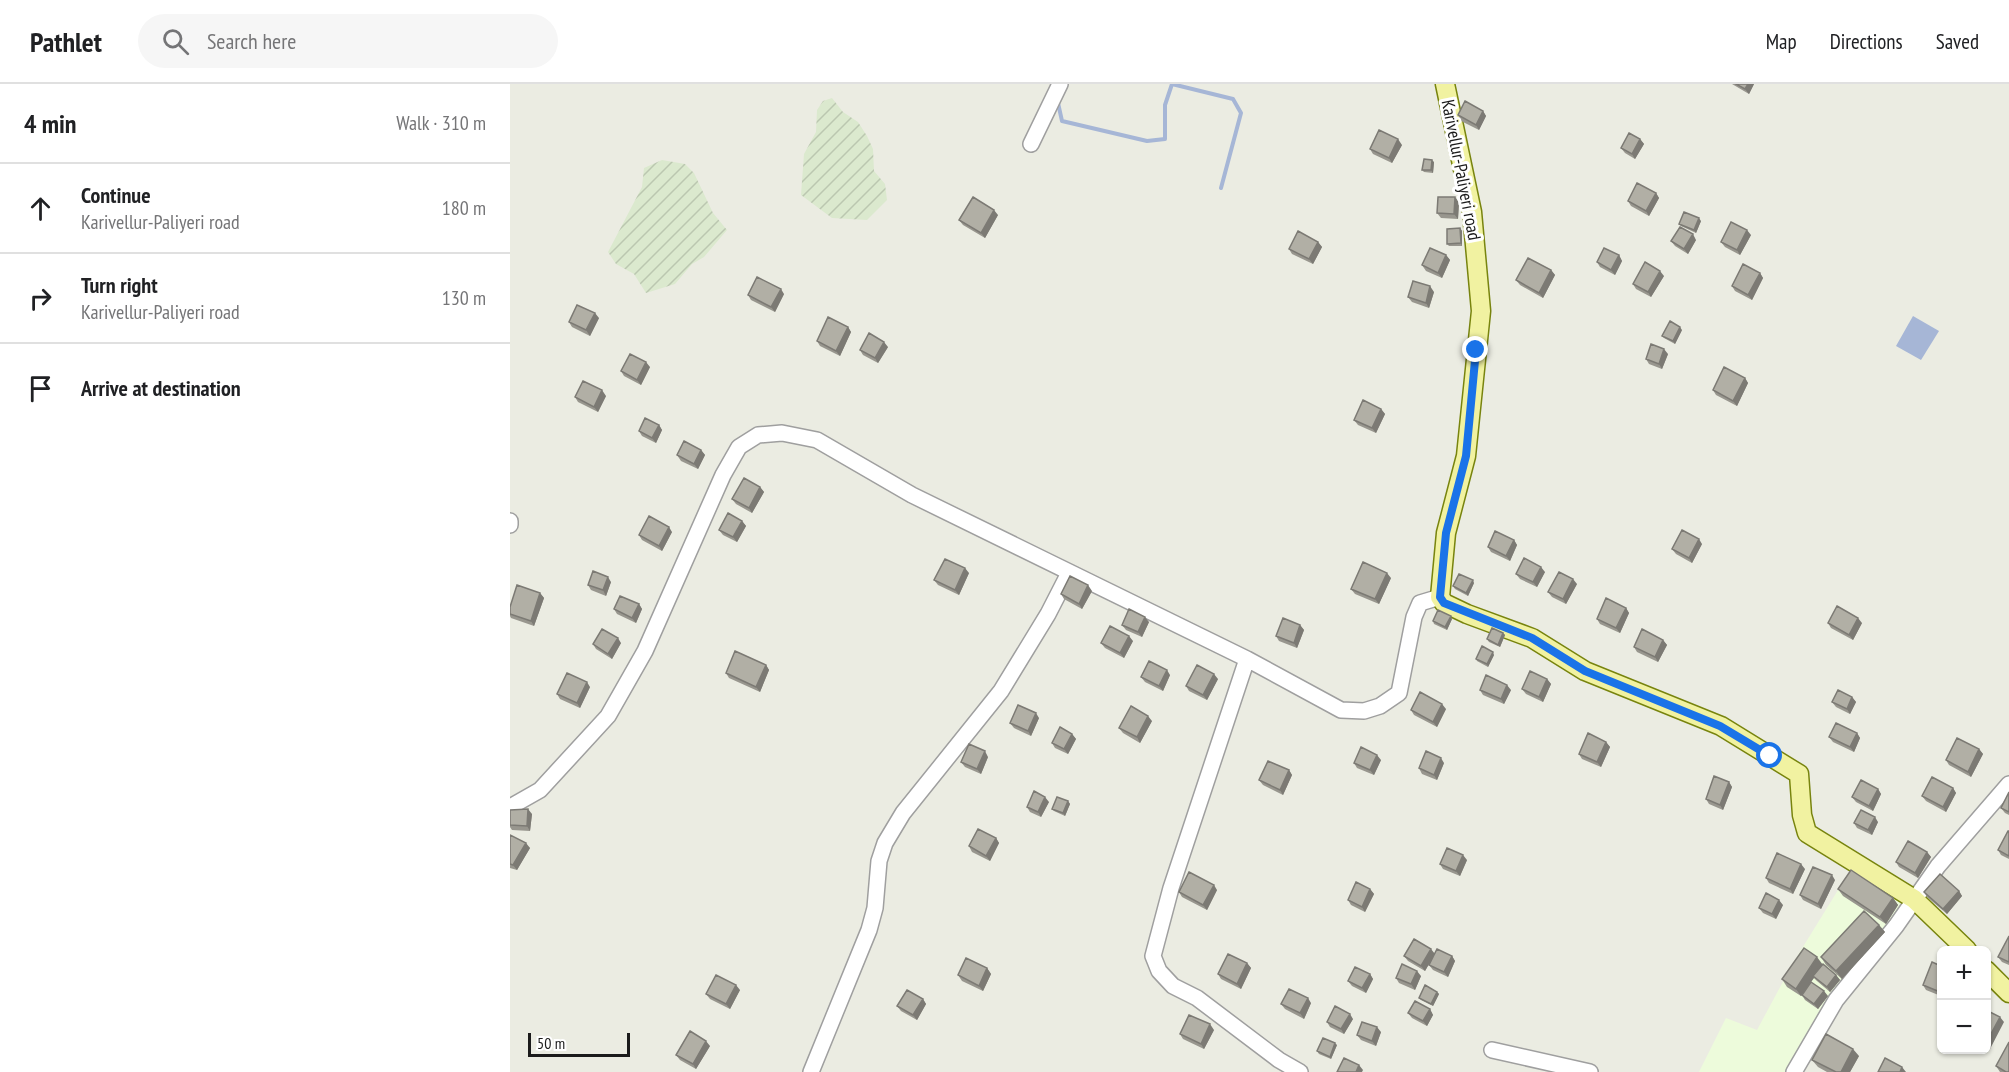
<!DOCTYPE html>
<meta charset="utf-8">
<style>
:root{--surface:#fff;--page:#f6f6f6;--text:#202124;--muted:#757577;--line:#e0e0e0}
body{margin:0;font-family:"PT Sans Narrow",sans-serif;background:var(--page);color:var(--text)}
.controls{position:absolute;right:18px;bottom:18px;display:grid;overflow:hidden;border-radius:9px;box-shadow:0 2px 4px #0004}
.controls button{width:54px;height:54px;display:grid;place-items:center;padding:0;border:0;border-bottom:2px solid var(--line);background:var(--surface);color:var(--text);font:30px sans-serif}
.scale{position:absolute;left:18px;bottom:15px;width:102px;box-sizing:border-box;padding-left:6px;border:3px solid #1b1b1b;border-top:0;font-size:16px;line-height:21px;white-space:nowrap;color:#1b1b1b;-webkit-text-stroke:4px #fff;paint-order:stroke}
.stop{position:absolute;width:18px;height:18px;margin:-14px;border:4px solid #1a73e8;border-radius:50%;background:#fff}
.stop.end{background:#1a73e8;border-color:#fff;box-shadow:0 2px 6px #0008}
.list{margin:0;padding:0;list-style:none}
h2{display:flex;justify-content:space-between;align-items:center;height:78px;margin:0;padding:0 24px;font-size:26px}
h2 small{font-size:20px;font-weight:400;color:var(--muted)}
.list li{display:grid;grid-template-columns:39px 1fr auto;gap:18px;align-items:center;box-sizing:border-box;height:90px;padding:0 24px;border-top:2px solid var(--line)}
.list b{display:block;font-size:22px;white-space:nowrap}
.list p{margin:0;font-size:20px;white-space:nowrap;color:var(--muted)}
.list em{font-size:20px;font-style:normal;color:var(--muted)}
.icon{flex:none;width:33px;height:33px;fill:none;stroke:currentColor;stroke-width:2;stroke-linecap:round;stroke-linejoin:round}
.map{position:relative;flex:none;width:1499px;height:988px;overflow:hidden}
header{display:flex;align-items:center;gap:36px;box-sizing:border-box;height:84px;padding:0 30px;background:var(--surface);border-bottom:2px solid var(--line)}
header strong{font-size:28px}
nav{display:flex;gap:33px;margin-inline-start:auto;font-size:21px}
.search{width:420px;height:54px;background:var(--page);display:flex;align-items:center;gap:15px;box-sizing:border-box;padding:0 21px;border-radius:33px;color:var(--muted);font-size:22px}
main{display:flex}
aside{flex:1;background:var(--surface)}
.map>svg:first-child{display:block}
.education{fill:#edfbdb}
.farmland{fill:url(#farmland-furrows)}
.water{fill:#a6b6d6}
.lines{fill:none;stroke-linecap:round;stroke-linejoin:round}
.stream{stroke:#a6b6d6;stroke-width:4}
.minor-casing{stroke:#9f9f9f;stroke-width:18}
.major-casing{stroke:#78840e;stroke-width:21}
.minor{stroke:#fff;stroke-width:15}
.major{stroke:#f1f2a1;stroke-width:18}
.wall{fill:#98968e}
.shaded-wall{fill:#7c7a74}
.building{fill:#b1afa5;stroke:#7c7a74;stroke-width:1.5}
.route{stroke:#1a73e8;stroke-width:8}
.labels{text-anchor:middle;stroke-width:6;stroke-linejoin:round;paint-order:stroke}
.street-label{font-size:18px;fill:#1b1b1b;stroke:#fff}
</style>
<header>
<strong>Pathlet</strong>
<div class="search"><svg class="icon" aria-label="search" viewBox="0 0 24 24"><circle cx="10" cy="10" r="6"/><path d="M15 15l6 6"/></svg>Search here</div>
<nav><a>Map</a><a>Directions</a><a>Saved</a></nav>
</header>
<main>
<aside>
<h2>4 min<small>Walk · 310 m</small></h2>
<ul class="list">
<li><svg class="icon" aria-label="ahead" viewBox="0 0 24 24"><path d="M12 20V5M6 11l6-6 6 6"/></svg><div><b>Continue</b><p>Karivellur-Paliyeri road</p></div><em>180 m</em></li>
<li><svg class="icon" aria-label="right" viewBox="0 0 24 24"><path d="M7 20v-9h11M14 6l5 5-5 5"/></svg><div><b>Turn right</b><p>Karivellur-Paliyeri road</p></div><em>130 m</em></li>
<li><svg class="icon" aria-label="arrive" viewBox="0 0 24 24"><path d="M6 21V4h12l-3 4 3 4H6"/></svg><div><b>Arrive at destination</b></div></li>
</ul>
</aside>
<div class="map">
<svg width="1499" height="988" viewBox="0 0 1499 988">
<defs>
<pattern id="farmland-furrows" width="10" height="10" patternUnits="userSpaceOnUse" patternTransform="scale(1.5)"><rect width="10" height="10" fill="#dbe9ce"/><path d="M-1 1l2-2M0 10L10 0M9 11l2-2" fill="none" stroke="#bbc7b0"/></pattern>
</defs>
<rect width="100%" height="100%" fill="#ebece2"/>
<!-- education -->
<path class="education" d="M 1341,785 L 1396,817 L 1277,988 L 1189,988 L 1216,934 L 1247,946 L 1283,879 Z"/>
<!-- farmland -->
<path class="farmland" d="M 322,14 L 333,28 L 348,38 L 357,52 L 363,65 L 364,87 L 375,100 L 377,116 L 357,136 L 322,134 L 291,111 L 294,70 L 306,48 L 307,26 L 313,17 Z
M 152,76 L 175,80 L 184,89 L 203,129 L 217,146 L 194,173 L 182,180 L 165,200 L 136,209 L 124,190 L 106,180 L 98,168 L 132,103 L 134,84 Z"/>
<!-- water -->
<path class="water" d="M 1403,232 L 1429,247 L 1411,276 L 1386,262 Z"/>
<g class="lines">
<!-- stream -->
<path class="stream" d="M 548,19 L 552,37 L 637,57 L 655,55 L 655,21 L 662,0 L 723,15 L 731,29 L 711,104"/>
<defs>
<path id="minor" d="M 521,60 L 550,0
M 0,437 L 0,441
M 737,575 L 661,804 L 643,872 L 649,887 L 663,902 L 687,914 L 769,976 L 790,988
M 0,723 L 30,706 L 98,632 L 135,567 L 213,391 L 229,363 L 248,351 L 272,349 L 307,356 L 402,411 L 737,575 L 831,626 L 854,627 L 870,622 L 889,609 L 904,533 L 910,519 L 930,513
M 982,966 L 1080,988
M 301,988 L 359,846 L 365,824 L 369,777 L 375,759 L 393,729 L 491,607 L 538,530 L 559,489
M 1284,988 L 1326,916 L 1386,842 L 1428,782 L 1499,700"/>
<path id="major" d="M 935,0 L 962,128 L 971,227 L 956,372 L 936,449 L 930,513 L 934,519 L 957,530 L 1022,554 L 1075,587 L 1211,642 L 1289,690 L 1292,731 L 1297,749 L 1404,815 L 1457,866
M 1476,886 L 1499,909"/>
</defs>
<!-- minor casing -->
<use href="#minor" class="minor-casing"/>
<!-- major casing -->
<use href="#major" class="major-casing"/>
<!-- minor -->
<use href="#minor" class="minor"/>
<!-- major -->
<use href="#major" class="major"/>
</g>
<!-- wall -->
<path class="wall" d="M 1222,0 L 1244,0 L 1239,10 Z
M 973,27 L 976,32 L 969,46 L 951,37 L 948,31 Z
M 1130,55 L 1134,60 L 1125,75 L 1115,69 L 1111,64 Z
M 892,61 L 882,79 L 863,70 L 860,65 Z
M 924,78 L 923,89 L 914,88 L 912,86 Z
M 1146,109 L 1149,114 L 1139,132 L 1121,122 L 1118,117 Z
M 949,118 L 948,135 L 931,134 L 927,129 Z
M 488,131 L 475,154 L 453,141 L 449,136 Z
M 1191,137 L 1186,149 L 1171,142 L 1169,140 Z
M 950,144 L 952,147 L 952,162 L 939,162 L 937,160 Z
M 1241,151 L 1230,171 L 1215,163 L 1211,158 Z
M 1186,156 L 1178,170 L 1165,162 L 1161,157 Z
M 808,158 L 812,163 L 803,180 L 782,170 L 779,165 Z
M 936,171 L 940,176 L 932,194 L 916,187 L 912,181 Z
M 1109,171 L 1112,177 L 1105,191 L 1090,183 L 1087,178 Z
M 1041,186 L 1045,191 L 1033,214 L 1010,201 L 1006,196 Z
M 1250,189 L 1253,194 L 1242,216 L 1225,207 L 1222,202 Z
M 1154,192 L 1141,213 L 1126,205 L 1123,200 Z
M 924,208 L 919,224 L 902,218 L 898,213 Z
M 274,210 L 265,228 L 241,216 L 238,211 Z
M 89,234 L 80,252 L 62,243 L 59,238 Z
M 338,243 L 341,248 L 330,272 L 310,262 L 307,257 Z
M 1172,246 L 1165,260 L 1154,254 L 1152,252 Z
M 378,263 L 368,279 L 353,271 L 350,266 Z
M 1158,270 L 1152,285 L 1139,280 L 1136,275 Z
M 140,283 L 131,301 L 114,292 L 111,287 Z
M 1235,294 L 1238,299 L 1227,322 L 1206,311 L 1203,306 Z
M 96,312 L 88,328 L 68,318 L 65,313 Z
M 871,325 L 875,330 L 866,349 L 848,341 L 844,336 Z
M 149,341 L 152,346 L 146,359 L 132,352 L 129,347 Z
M 191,366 L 195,371 L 188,385 L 171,377 L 167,371 Z
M 250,403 L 254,408 L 242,429 L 226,420 L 222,415 Z
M 232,437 L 236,442 L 227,458 L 213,451 L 209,446 Z
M 162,448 L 152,467 L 132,456 L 129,451 Z
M 1004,456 L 1007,461 L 1000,477 L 981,468 L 978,463 Z
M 1192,460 L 1182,479 L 1166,470 L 1162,465 Z
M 1035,488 L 1027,503 L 1010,495 L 1006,490 Z
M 459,489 L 449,511 L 428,501 L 424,496 Z
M 881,494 L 869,520 L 845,510 L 841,505 Z
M 101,498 L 96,512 L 81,506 L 78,501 Z
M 964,499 L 958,512 L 945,505 L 943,502 Z
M 1067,500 L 1056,520 L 1042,513 L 1038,508 Z
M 582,507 L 572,525 L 554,515 L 551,510 Z
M 30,509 L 34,514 L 24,542 L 1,534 L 0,532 L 0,523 Z
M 129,520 L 132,525 L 126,539 L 107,530 L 104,525 Z
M 1116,524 L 1119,529 L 1110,549 L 1090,540 L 1087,535 Z
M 942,535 L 937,546 L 924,540 L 923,537 Z
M 639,538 L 632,553 L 616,546 L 612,541 Z
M 1318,539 L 1352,539 L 1343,556 L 1321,544 Z
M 790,541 L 794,546 L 787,564 L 769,557 L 766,552 Z
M 993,549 L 995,551 L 990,563 L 979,558 L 977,555 Z
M 1153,556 L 1157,561 L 1148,578 L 1127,568 L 1124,563 Z
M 623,557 L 614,574 L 595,564 L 591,559 Z
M 111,559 L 102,575 L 86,565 L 83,560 Z
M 984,571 L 978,583 L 967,577 L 966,575 Z
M 256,581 L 259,586 L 250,608 L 219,594 L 216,589 Z
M 660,591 L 653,607 L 635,598 L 631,593 Z
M 708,595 L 697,616 L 679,607 L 676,602 Z
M 1037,595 L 1041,600 L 1033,618 L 1016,610 L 1012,605 Z
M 80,603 L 70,624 L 50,615 L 47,610 Z
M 970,606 L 1001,606 L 994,620 L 973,611 Z
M 1342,613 L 1346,618 L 1340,630 L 1326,623 L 1322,618 Z
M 936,625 L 927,643 L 904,631 L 901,626 Z
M 529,634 L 521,652 L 504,644 L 500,639 Z
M 642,637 L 630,659 L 613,649 L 609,644 Z
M 1347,649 L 1350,654 L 1344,668 L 1323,658 L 1319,653 Z
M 562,650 L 566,655 L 558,670 L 545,664 L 542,659 Z
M 1096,658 L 1100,663 L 1091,683 L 1072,675 L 1069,670 Z
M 1469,665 L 1473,670 L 1461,693 L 1439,681 L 1436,676 Z
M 478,673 L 471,690 L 455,683 L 451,678 Z
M 871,676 L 864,691 L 847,684 L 844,679 Z
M 934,679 L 927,696 L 912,690 L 909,684 Z
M 779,686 L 782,691 L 773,711 L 753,701 L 749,696 Z
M 1219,698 L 1222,703 L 1213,726 L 1199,720 L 1196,715 Z
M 1443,704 L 1446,709 L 1436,728 L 1416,717 L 1412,712 Z
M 1368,705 L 1371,710 L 1363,727 L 1346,718 L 1342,713 Z
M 1499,709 L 1499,731 L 1495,729 L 1491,724 Z
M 558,717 L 560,720 L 555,732 L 544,727 L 542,725 Z
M 539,718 L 531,733 L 520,728 L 517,723 Z
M 0,726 L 22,730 L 20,747 L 2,746 L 0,743 Z
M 1368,738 L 1362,751 L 1347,744 L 1344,739 Z
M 1499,747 L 1499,775 L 1491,771 L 1488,766 Z
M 0,751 L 20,764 L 7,786 L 0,784 Z
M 486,754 L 489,759 L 480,777 L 462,768 L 459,762 Z
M 1417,768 L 1421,773 L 1408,794 L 1389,783 L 1386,778 Z
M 957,776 L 950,792 L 933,785 L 930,780 Z
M 1295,785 L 1283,810 L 1259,799 L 1256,794 Z
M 1325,796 L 1311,825 L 1293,816 L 1290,811 Z
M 860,805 L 864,810 L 855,828 L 841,821 L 838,816 Z
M 1328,805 L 1383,814 L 1388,821 L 1376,840 L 1333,812 Z
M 707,806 L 697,826 L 672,813 L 669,808 Z
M 1449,807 L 1452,812 L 1437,830 L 1417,813 L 1414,808 Z
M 1273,821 L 1266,835 L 1253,829 L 1249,824 Z
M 1369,841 L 1375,848 L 1332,895 L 1316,881 L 1311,873 Z
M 1499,852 L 1499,881 L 1492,878 L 1488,873 Z
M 925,869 L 942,872 L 945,877 L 938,893 L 923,886 L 919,881 L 923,872 L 915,887 L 898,877 L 894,872 Z
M 737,879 L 741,884 L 731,905 L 711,895 L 708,890 Z
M 1313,881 L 1326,891 L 1330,896 L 1320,908 L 1307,897 L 1304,894 L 1291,912 L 1277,903 L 1272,895 Z
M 1431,882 L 1431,912 L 1416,906 L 1413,901 Z
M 477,884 L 481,890 L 473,907 L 452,897 L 448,891 Z
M 860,890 L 863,895 L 856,909 L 842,902 L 838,897 Z
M 911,892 L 905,906 L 889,899 L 886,894 Z
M 230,906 L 220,925 L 200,915 L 196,910 Z
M 927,908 L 929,910 L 923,922 L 911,916 L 909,914 Z
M 1292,911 L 1318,912 L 1308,925 L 1295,916 Z
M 413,915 L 416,920 L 407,936 L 391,927 L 387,922 Z
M 801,919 L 794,935 L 775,925 L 771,920 Z
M 920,925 L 923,931 L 917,942 L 902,934 L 898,929 Z
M 843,935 L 834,950 L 820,943 L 817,938 Z
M 704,946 L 694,965 L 673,955 L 670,950 Z
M 871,948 L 866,962 L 851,956 L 847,951 Z
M 827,961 L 821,975 L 809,970 L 807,967 Z
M 200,962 L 186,985 L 170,976 L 166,971 Z
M 1349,972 L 1340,988 L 1317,988 L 1308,983 L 1302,976 Z
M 1486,982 L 1499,988 L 1490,988 Z"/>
<!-- shaded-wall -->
<path class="shaded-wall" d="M 1238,0 L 1244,0 L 1239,10 L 1235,5 Z
M 973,27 L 976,32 L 969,46 L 966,41 Z
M 888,55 L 892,61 L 882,79 L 879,74 Z
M 1130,55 L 1134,60 L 1125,75 L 1122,70 Z
M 922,76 L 924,78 L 923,89 L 921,86 Z
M 1146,109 L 1149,114 L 1139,132 L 1136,127 Z
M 945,113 L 949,118 L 948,135 L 944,130 Z
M 484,126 L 488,131 L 475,154 L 471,149 Z
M 1189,134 L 1191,137 L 1186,149 L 1184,146 Z
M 950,144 L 952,147 L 952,162 L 951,159 Z
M 1237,146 L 1241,151 L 1230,171 L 1227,166 Z
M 1183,150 L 1186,156 L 1178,170 L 1174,165 Z
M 808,158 L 812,163 L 803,180 L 799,175 Z
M 936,171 L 940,176 L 932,194 L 928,189 Z
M 1109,171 L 1112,177 L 1105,191 L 1101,186 Z
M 1041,186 L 1045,191 L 1033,214 L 1029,209 Z
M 1150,187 L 1154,192 L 1141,213 L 1138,208 Z
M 1250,189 L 1253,194 L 1242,216 L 1238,211 Z
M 920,202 L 924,208 L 919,224 L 916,219 Z
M 271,205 L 274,210 L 265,228 L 261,223 Z
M 85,229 L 89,234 L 80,252 L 76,246 Z
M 338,243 L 341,248 L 330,272 L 326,267 Z
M 1170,243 L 1172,246 L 1165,260 L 1163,257 Z
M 374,258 L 378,263 L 368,279 L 365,274 Z
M 1154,265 L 1158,270 L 1152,285 L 1149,280 Z
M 136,278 L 140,283 L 131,301 L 127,296 Z
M 1235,294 L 1238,299 L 1227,322 L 1223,317 Z
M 92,306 L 96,312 L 88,328 L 84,323 Z
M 871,325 L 875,330 L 866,349 L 862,344 Z
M 149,341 L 152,346 L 146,359 L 142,354 Z
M 191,366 L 195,371 L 188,385 L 184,380 Z
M 250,403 L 254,408 L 242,429 L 239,424 Z
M 232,437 L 236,442 L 227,458 L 223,453 Z
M 159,443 L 162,448 L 152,467 L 149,462 Z
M 1189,455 L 1192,460 L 1182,479 L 1179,474 Z
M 1004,456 L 1007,461 L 1000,477 L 996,472 Z
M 1031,483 L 1035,488 L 1027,503 L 1023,498 Z
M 455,484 L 459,489 L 449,511 L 445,506 Z
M 877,489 L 881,494 L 869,520 L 865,515 Z
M 98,493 L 101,498 L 96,512 L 93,506 Z
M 1063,495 L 1067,500 L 1056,520 L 1053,515 Z
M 963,496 L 964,499 L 958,512 L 956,509 Z
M 578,501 L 582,507 L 572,525 L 569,520 Z
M 30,509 L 34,514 L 24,542 L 21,537 Z
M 129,520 L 132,525 L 126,539 L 122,534 Z
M 1116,524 L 1119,529 L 1110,549 L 1106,544 Z
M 941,532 L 942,535 L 937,546 L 935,543 Z
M 635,533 L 639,538 L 632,553 L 628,548 Z
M 1348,534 L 1352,539 L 1343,556 L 1339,551 Z
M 790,541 L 794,546 L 787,564 L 784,559 Z
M 993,549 L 995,551 L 990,563 L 988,561 Z
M 619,552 L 623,557 L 614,574 L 610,569 Z
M 108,554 L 111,559 L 102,575 L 98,570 Z
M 1153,556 L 1157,561 L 1148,578 L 1145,573 Z
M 983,568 L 984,571 L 978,583 L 977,580 Z
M 256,581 L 259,586 L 250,608 L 246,603 Z
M 657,586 L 660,591 L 653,607 L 649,602 Z
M 704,590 L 708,595 L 697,616 L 693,611 Z
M 1037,595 L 1041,600 L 1033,618 L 1029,613 Z
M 77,598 L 80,603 L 70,624 L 67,619 Z
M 997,601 L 1001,606 L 994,620 L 991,615 Z
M 1342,613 L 1346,618 L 1340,630 L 1337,625 Z
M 932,620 L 936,625 L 927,643 L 923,638 Z
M 526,629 L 529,634 L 521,652 L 518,647 Z
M 638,632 L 642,637 L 630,659 L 627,653 Z
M 1347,649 L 1350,654 L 1344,668 L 1340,663 Z
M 562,650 L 566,655 L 558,670 L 554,665 Z
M 1096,658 L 1100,663 L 1091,683 L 1087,678 Z
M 1469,665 L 1473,670 L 1461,693 L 1458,688 Z
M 475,667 L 478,673 L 471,690 L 467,685 Z
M 867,671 L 871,676 L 864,691 L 860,686 Z
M 931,674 L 934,679 L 927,696 L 924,691 Z
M 779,686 L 782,691 L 773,711 L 770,706 Z
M 1219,698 L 1222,703 L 1213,726 L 1210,721 Z
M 1443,704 L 1446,709 L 1436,728 L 1433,723 Z
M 1368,705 L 1371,710 L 1363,727 L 1359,722 Z
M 535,713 L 539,718 L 531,733 L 528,728 Z
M 558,717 L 560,720 L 555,732 L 553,729 Z
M 18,725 L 22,730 L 20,747 L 17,742 Z
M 1365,733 L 1368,738 L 1362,751 L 1358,746 Z
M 486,754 L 489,759 L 480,777 L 476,772 Z
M 16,759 L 20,764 L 7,786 L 3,781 Z
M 1417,768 L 1421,773 L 1408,794 L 1405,789 Z
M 953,771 L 957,776 L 950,792 L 946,787 Z
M 1291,780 L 1295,785 L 1283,810 L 1280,805 Z
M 1322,791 L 1325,796 L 1311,825 L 1308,820 Z
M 704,801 L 707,806 L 697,826 L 693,821 Z
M 860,805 L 864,810 L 855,828 L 852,823 Z
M 1449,807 L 1452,812 L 1437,830 L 1433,825 Z
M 1383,814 L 1388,821 L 1376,840 L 1370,833 Z
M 1269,816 L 1273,821 L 1266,835 L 1262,830 Z
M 1369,841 L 1375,848 L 1332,895 L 1326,887 Z
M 921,865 L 925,870 L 915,887 L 911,882 Z
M 942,872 L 945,877 L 938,893 L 934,888 Z
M 1307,873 L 1313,881 L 1291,912 L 1286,905 Z
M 737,879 L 741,884 L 731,905 L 727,900 Z
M 477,884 L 481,890 L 473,907 L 469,902 Z
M 907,887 L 911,892 L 905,906 L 901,900 Z
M 860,890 L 863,895 L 856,909 L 852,904 Z
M 1326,891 L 1330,896 L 1320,908 L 1317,903 Z
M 226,901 L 230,906 L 220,925 L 216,920 Z
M 1314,907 L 1318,912 L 1308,925 L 1304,920 Z
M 927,908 L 929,910 L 923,922 L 921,920 Z
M 798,914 L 801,919 L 794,935 L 790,929 Z
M 413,915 L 416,920 L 407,936 L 403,931 Z
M 920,925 L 923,931 L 917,942 L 913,937 Z
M 840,930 L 843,935 L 834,950 L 831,945 Z
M 1490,933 L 1494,938 L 1480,965 L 1476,959 Z
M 700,940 L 704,946 L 694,965 L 691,960 Z
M 867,943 L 871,948 L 866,962 L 862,957 Z
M 196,957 L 200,962 L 186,985 L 183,980 Z
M 825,959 L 827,961 L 821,975 L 820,973 Z
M 1343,965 L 1349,972 L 1340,988 L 1331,988 Z
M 849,981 L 853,986 L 852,988 L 846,988 Z
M 1392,983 L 1396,988 L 1390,988 Z"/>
<!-- building -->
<path class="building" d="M 1226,0 L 1238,0 L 1235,5 Z
M 955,17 L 973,27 L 966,41 L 948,31 Z
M 869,46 L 888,55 L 879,74 L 860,65 Z
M 1119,49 L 1130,55 L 1122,70 L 1111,64 Z
M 914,75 L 922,76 L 921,86 L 912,86 Z
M 1127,99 L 1146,109 L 1136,127 L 1118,117 Z
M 463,113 L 484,126 L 471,149 L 449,136 Z
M 928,113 L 945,113 L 944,130 L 927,129 Z
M 1174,128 L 1189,134 L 1184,146 L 1169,140 Z
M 1221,138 L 1237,146 L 1227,166 L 1211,158 Z
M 1170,143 L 1183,150 L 1174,165 L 1161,157 Z
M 950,144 L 951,159 L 937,160 L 937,145 Z
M 788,147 L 808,158 L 799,175 L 779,165 Z
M 920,164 L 936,171 L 928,189 L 912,181 Z
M 1094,164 L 1109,171 L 1101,186 L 1087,178 Z
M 1018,174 L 1041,186 L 1029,209 L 1006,196 Z
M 1135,178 L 1150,187 L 1138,208 L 1123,200 Z
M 1233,180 L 1250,189 L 1238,211 L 1222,202 Z
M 247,193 L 271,205 L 261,223 L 238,211 Z
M 903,197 L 920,202 L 916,219 L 898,213 Z
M 67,221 L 85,229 L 76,246 L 59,238 Z
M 318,233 L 338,243 L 326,267 L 307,257 Z
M 1160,237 L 1170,243 L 1163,257 L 1152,252 Z
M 359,249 L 374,258 L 365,274 L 350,266 Z
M 1141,260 L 1154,265 L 1149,280 L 1136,275 Z
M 120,270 L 136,278 L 127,296 L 111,287 Z
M 1214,283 L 1235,294 L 1223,317 L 1203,306 Z
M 73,297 L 92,306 L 84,323 L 65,313 Z
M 853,316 L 871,325 L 862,344 L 844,336 Z
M 135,334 L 149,341 L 142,354 L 129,347 Z
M 174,357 L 191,366 L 184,380 L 167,371 Z
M 234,394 L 250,403 L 239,424 L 222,415 Z
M 218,429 L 232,437 L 223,453 L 209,446 Z
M 139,432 L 159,443 L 149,462 L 129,451 Z
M 1172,446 L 1189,455 L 1179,474 L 1162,465 Z
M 985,447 L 1004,456 L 996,472 L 978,463 Z
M 1014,474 L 1031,483 L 1023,498 L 1006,490 Z
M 435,475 L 455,484 L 445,506 L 424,496 Z
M 853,478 L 877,489 L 865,515 L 841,505 Z
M 83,487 L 98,493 L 93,506 L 78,501 Z
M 1049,488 L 1063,495 L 1053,515 L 1038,508 Z
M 949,490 L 963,496 L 956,509 L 943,502 Z
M 560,492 L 578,501 L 569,520 L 551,510 Z
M 7,501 L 30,509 L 21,537 L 0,530 L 0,523 Z
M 110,512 L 129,520 L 122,534 L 104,525 Z
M 1096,514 L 1116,524 L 1106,544 L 1087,535 Z
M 1327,522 L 1348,534 L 1339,551 L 1318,539 Z
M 619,525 L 635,533 L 628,548 L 612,541 Z
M 928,526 L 941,532 L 935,543 L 923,537 Z
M 773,534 L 790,541 L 784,559 L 766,552 Z
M 600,542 L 619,552 L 610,569 L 591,559 Z
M 982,544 L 993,549 L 988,561 L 977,555 Z
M 92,545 L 108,554 L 98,570 L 83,560 Z
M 1132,545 L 1153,556 L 1145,573 L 1124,563 Z
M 972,562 L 983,568 L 977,580 L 966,575 Z
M 225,567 L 256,581 L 246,603 L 216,589 Z
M 639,577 L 657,586 L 649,602 L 631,593 Z
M 687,581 L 704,590 L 693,611 L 676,602 Z
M 1020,587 L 1037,595 L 1029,613 L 1012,605 Z
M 57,589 L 77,598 L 67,619 L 47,610 Z
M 976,591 L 997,601 L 991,615 L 970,606 Z
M 1328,606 L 1342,613 L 1337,625 L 1322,618 Z
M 910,608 L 932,620 L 923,638 L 901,626 Z
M 508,621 L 526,629 L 518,647 L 500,639 Z
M 621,622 L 638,632 L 627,653 L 609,644 Z
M 1326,639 L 1347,649 L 1340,663 L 1319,653 Z
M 550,643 L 562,650 L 554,665 L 542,659 Z
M 1078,649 L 1096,658 L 1087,678 L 1069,670 Z
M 1447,654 L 1469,665 L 1458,688 L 1436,676 Z
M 459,660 L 475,667 L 467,685 L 451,678 Z
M 851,663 L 867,671 L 860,686 L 844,679 Z
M 916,667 L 931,674 L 924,691 L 909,684 Z
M 758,677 L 779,686 L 770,706 L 749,696 Z
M 1204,692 L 1219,698 L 1210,721 L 1196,715 Z
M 1422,693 L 1443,704 L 1433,723 L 1412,712 Z
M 1351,696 L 1368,705 L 1359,722 L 1342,713 Z
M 524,707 L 535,713 L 528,728 L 517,723 Z
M 1499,708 L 1499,728 L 1491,724 Z
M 547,713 L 558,717 L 553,729 L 542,725 Z
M 18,725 L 17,742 L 0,741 L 0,726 Z
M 1351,726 L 1365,733 L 1358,746 L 1344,739 Z
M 468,745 L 486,754 L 476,772 L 459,762 Z
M 1498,747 L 1499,747 L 1499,772 L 1488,766 Z
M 0,751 L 16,759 L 3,781 L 0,780 Z
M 1398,757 L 1417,768 L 1405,789 L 1386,778 Z
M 937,764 L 953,771 L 946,787 L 930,780 Z
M 1267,769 L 1291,780 L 1280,805 L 1256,794 Z
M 1303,783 L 1322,791 L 1308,820 L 1290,811 Z
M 1341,786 L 1383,814 L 1370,833 L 1328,805 Z
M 679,788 L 704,801 L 693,821 L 669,808 Z
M 1430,790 L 1449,807 L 1433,825 L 1414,808 Z
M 846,798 L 860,805 L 852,823 L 838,816 Z
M 1256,809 L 1269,816 L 1262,830 L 1249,824 Z
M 1354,827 L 1369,841 L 1326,887 L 1311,873 Z
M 1499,852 L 1499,878 L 1488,873 Z
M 904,855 L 921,865 L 911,882 L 894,872 Z
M 1294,864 L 1307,873 L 1286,905 L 1272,895 Z
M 927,865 L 942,872 L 934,888 L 919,881 Z
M 718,870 L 737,879 L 727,900 L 708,890 Z
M 456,874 L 477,884 L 469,902 L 448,891 Z
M 1422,878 L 1431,882 L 1431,906 L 1430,908 L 1413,901 Z
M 892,880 L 907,887 L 901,900 L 886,894 Z
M 1313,880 L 1326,891 L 1317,903 L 1303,892 Z
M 845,883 L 860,890 L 852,904 L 838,897 Z
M 206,891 L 226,901 L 216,920 L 196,910 Z
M 1301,898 L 1314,907 L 1304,920 L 1292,911 Z
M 915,901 L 927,908 L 921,920 L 909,914 Z
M 779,905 L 798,914 L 790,929 L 771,920 Z
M 397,906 L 413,915 L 403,931 L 387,922 Z
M 905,917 L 920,925 L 913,937 L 898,929 Z
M 825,922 L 840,930 L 831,945 L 817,938 Z
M 1476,926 L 1490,933 L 1476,959 Z
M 679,931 L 700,940 L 691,960 L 670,950 Z
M 852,938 L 867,943 L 862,957 L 847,951 Z
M 180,947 L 196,957 L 183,980 L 166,971 Z
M 1316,950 L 1343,965 L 1331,988 L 1326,988 L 1302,976 Z
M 813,954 L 825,959 L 820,973 L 807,967 Z
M 1499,958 L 1499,988 L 1496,988 L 1486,982 Z
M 834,974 L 849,981 L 846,988 L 827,988 Z
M 1375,974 L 1392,983 L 1390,988 L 1368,988 Z"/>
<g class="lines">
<!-- route -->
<path class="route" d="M 966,266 L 956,372 L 936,449 L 930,513 L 934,519 L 1022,554 L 1075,587 L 1210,642 L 1260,672"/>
</g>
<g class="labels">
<!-- street labels -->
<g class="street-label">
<text transform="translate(951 86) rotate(79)" y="6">Karivellur-Paliyeri road</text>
</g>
</g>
</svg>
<div class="controls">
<button>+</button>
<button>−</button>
</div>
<div class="scale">50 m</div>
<div class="stop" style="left:1260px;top:672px"></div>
<div class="stop end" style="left:966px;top:266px"></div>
</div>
</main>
